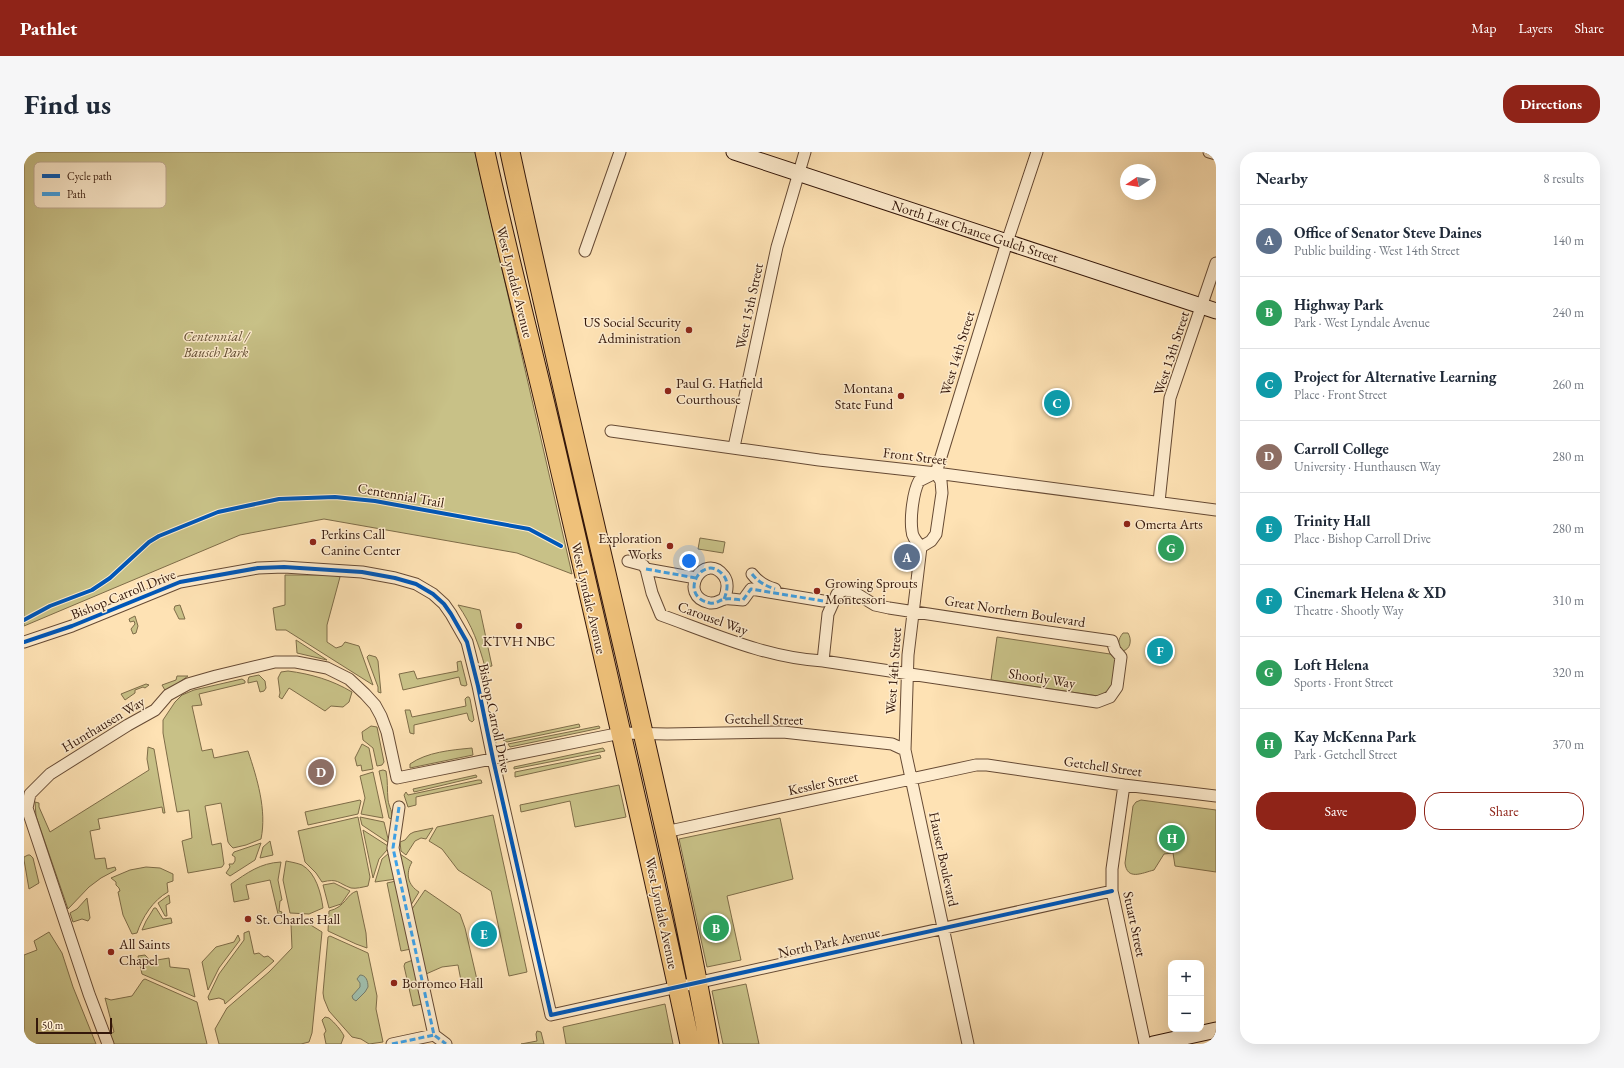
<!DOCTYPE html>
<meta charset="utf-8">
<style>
:root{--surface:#fff;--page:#f6f6f7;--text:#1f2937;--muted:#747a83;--line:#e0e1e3;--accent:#8f2418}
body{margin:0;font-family:"EB Garamond",serif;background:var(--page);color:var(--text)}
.controls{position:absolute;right:12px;bottom:12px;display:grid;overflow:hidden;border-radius:8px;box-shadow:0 4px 16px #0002}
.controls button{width:36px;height:36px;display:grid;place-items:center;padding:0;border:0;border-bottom:1px solid var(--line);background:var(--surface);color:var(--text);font:20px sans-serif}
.compass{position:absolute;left:1096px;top:12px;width:36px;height:36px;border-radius:50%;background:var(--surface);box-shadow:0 4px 16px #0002;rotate:258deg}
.scale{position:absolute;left:12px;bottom:10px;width:76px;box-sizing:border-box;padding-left:4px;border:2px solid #34170a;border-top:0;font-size:11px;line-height:14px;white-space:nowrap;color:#34170a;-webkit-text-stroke:3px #feecce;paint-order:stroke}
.you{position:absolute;left:665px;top:409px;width:14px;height:14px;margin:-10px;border:3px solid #fff;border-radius:50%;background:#1a73e8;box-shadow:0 0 0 6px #1a73e833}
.badge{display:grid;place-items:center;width:26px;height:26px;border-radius:50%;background:var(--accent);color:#fff;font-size:13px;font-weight:700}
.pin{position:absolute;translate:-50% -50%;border:2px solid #fff;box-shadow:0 1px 4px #0006}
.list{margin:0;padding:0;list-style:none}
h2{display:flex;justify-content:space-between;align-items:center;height:52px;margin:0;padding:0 16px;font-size:17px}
h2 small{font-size:13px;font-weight:400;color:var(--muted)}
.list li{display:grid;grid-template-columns:26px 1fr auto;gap:12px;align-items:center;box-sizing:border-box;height:72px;padding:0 16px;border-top:1px solid var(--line)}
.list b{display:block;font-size:15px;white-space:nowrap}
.list p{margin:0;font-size:13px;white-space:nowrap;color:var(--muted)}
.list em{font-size:13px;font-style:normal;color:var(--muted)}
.actions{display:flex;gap:8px;padding:12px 16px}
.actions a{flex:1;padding:9px 0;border:1px solid var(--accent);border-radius:16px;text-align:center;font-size:14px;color:var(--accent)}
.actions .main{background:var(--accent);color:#fff}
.map{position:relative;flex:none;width:1192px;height:892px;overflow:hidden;border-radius:16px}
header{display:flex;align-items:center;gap:24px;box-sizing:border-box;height:56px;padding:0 20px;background:var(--accent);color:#fff}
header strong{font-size:19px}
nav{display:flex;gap:22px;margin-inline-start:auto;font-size:14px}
.intro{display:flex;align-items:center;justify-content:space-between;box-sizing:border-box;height:96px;padding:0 24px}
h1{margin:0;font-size:28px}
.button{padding:10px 18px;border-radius:16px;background:var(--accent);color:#fff;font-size:14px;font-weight:700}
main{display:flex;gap:24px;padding:0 24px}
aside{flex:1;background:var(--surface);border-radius:16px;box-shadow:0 4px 16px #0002}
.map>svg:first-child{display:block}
.green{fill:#c8c187;stroke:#7e6c48}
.water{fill:#a0beac;stroke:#757b6b}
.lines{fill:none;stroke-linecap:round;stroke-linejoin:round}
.street-casing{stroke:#664a34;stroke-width:13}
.secondary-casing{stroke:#34170a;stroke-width:17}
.highway-casing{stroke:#34170a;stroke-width:21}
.street{stroke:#feecce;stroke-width:11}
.secondary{stroke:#feecce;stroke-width:15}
.highway{stroke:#efc17a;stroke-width:19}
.quiet{stroke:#3ea2e9;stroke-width:3;stroke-dasharray:6 3;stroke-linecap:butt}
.cycleway-casing{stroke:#feecce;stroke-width:6}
.cycleway{stroke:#0057b8;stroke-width:4}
.poi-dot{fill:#8f2418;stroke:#feecce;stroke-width:1.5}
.labels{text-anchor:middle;stroke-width:3;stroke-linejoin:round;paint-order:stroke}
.street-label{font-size:14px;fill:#34170a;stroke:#feecce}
.poi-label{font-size:14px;fill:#34170a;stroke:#feecce;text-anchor:start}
.park-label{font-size:14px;font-style:italic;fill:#604a30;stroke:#feecce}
.key{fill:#feecce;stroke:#c1ac93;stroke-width:1}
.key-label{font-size:11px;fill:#34170a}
</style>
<header>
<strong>Pathlet</strong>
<nav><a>Map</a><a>Layers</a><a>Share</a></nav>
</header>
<div class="intro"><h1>Find us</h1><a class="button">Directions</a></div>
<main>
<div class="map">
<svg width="1192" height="892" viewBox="0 0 1192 892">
<rect width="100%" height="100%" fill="#fee2b4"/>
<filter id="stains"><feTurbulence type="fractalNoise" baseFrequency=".005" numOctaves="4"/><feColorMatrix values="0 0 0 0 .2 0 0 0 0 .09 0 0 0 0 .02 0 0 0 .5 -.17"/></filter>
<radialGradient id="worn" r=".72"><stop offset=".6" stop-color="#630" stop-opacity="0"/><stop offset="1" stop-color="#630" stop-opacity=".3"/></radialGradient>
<!-- green -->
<path class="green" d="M 0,0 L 451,0 L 548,422 L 493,401 L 300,367 L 216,383 L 0,474 Z
M 676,386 L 701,390 L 699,401 L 674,397 Z
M 261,423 L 309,423 L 316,425 L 303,473 L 303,490 L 312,496 L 318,494 L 321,490 L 335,494 L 349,533 L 262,478 L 252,478 L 249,456 L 261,453 Z
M 156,453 L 161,467 L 155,467 L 150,457 L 151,454 Z
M 434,453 L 456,458 L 468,514 L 461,515 C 455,493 448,473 434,453 Z
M 111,464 L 114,474 L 112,481 L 109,482 L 107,477 L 111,472 L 110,469 L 106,470 L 105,467 Z
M 1099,481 L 1104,481 C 1108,487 1107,498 1098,499 C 1093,493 1094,487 1099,481 Z
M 973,485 L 1086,502 L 1091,506 C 1090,525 1094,536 1074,544 L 967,528 Z
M 272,488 L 303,508 L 273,501 Z
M 345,503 L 352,505 L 354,509 L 357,541 L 354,540 L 354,535 L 343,505 Z
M 437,509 L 443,533 L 441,534 L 437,533 L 435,525 L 379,538 L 375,522 L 390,519 L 393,527 L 434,519 L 433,510 Z
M 264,519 C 287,522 308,528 328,540 L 325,550 L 319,555 L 307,554 L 301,559 L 265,536 L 258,547 L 255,545 L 256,541 L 254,526 L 257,520 Z
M 235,523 L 241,529 L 242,536 L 240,539 L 236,540 L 233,529 L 224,531 L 224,528 L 225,525 Z
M 153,524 L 164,524 L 142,540 L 138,533 L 152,528 Z
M 218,527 L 221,529 L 221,531 L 175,542 L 178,553 L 168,554 L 178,599 L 188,597 L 190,606 L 224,599 C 233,626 243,658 237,687 L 222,693 L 209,696 L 206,693 L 204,690 L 197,651 L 181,654 L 188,693 L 197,691 L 200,712 L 198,715 L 164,721 L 158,689 L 168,686 L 165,658 L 153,660 L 139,581 L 139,568 L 151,550 L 158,543 L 170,538 Z
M 122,532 L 125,533 L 121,536 L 119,535 L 111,538 L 111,541 L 101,548 L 97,542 Z
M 443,545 L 445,545 L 446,547 L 450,568 L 448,570 L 445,568 L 443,561 L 390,573 L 390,582 L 386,581 L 381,558 L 386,558 L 388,565 L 442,554 L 441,547 Z
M 555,572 L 556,575 L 483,590 L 479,588 Z
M 347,574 L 353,575 L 360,610 L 358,613 L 353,614 L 349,596 L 339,588 L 338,580 Z
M 575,574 L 576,576 L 572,577 L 486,595 L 484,592 Z
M 338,592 L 345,596 L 349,617 L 338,619 L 337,613 L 333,614 L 331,606 Z
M 124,595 L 130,597 L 141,661 L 139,661 L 138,655 L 74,667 L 76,677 L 66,679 L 71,707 L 81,706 L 83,717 L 91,715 L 92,718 L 77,726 L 65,735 L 44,757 L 12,664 L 11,650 L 15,651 L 15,655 L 26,680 L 125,618 L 123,607 Z
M 448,596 L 449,603 L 386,616 L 386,612 C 403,600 427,598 448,596 Z
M 579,596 L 581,599 L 490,617 L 490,615 Z
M 576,603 L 577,606 L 491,625 L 491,620 Z
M 359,618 L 362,619 C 364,629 363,638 364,648 C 365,655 369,660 368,667 L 365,666 L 355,619 Z
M 349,620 L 359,666 L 337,662 L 341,646 L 336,624 Z
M 452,623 L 453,625 L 390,640 L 389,637 Z
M 454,628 L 457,628 L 458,631 L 392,645 L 392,653 L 384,655 L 380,643 L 382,640 L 384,643 Z
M 595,633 L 602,665 L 551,675 L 546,649 L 497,660 L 496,653 Z
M 336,648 L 337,649 L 334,662 L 284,673 L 281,660 Z
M 1117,648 L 1192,658 L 1192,720 L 1151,714 L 1149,701 L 1140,702 L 1130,718 C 1118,721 1103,729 1101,711 L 1109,654 L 1112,650 Z
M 469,663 L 503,820 L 485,824 L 467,739 L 434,718 L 418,697 L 405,689 L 413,675 Z
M 334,665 L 346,725 L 344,734 C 339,735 332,737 327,736 C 313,731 315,726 298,730 L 292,721 L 281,710 L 274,679 Z
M 336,665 L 360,670 L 365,691 L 338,673 Z
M 756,666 L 769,727 L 703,744 L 717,808 L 683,815 L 655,687 Z
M 409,676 L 402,687 L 397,686 L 391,689 L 382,703 L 377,699 L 376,690 L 381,688 L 386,682 L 390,680 Z
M 339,678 L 364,694 L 363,698 L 355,707 L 349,726 Z
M 246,689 L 249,703 L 236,706 L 239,695 Z
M 237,691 L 231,708 L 206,724 L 202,721 L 206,715 L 205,712 L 209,712 L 211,709 L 211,705 L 208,703 L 210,700 Z
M 365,701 L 372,727 L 351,730 L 358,707 Z
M 376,702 L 388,710 C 381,722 384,733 395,740 L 387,753 Z
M 4,703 L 6,703 L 9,706 L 15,731 L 5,737 L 0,708 L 0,705 Z
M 262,709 C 267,710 273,711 278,713 C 292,721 297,741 299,756 L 285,762 L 266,761 L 259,728 Z
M 257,710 L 254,728 L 258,748 L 256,749 L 255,759 L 258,760 L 257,762 L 254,762 L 246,728 L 222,733 L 225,747 L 210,750 L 207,732 C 223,721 236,711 257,710 Z
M 122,715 L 136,716 L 149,722 L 149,729 L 143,731 L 144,740 C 129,748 118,766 113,781 L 108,782 L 99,763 L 94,740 L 96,739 L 95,736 L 92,733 L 92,730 L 87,726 L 106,718 Z
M 372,729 L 387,797 L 377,799 L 363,731 Z
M 310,731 L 326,739 L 317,752 L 305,756 L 299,733 Z
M 401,738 L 436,762 L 441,776 L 454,832 L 438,834 L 434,813 L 418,815 L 402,822 L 388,757 Z
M 333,739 L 342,781 L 343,796 L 332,792 L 304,779 L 305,759 C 322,755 322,742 333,739 Z
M 145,743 L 146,751 L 142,753 L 143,764 L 141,764 L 134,751 Z
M 63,746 L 66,766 L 64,769 L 58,767 L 49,770 L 46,761 L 53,757 Z
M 130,756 L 132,756 L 139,767 L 147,766 L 148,771 L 118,778 L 122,769 Z
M 268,771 L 285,772 L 298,780 L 288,881 L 285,890 L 277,892 L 195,892 L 191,877 L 203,856 L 245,820 L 268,796 L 267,772 Z
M 225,779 L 230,802 L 235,801 L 240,805 L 244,804 L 250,809 L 201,852 L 200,848 L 195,846 L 185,848 L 184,845 L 195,822 L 220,788 L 220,781 Z
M 25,780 L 38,801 L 49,835 L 72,892 L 0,892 L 0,803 L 13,798 L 10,789 Z
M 214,783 L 216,788 L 195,816 L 184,838 L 178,810 L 192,795 L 210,790 Z
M 306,784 L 344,801 L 353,844 L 352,857 L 359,890 L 345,892 L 337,887 L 328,885 L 305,859 L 300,847 L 299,841 L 304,785 Z
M 121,803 L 127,809 L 145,806 L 146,815 L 165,817 L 171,845 L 118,822 L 114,804 Z
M 389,808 L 398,852 L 389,854 L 380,814 L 381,811 Z
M 121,827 L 173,850 L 183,892 L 90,892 L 86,882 L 90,880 L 81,846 L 87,848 L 108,844 L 119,828 Z
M 722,832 L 735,892 L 699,892 L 688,839 Z
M 641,852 L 649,892 L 542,892 L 539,875 Z
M 301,865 L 305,866 C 311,871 317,878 320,884 L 317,892 L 302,892 L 300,882 L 302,879 L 298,868 Z
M 513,879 L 517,880 L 520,892 L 497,892 L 513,889 L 512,882 Z"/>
<!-- water -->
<path class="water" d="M 336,823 C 342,823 344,829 344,835 L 341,840 L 332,849 L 329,847 L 328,844 L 336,835 L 336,831 L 333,827 Z"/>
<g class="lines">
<defs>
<path id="street" d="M 1185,0 L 1192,2
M 561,99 L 596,0
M 587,279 L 795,308 L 912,321 L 1192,358
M 710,295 L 753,95 L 781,0
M 912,321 L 983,90 L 1013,0
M 1135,350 L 1146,246 L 1192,111
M 897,395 L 884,503 L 881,598 L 944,892
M 897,395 C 893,390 888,385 888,379 C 886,366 889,340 895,329 L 911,321
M 897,395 L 907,389 L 912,382 L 918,341 L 917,329 L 912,321
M 604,409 L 619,413 L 622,417 L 628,441 L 637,463 C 690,482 743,506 799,509
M 622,417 L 672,426
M 728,422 C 734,430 741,434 751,437
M 820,438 L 828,439 L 851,453 L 865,456 L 996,476 L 1088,489 L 1091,498 L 1097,505 L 1093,535 L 1086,545 L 1073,550 L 799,509 L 804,462 L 813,442 Z
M 700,447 C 703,440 705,431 700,424 C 680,398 652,444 686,451 C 693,452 695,448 701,447 C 706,446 713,448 719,448 L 727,437 L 799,449
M 0,490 L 48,474 L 156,430 L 234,416 L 260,415 L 338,420 L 371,426 L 392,432 L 409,442 L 420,452 L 427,462 L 443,490 L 454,534 L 469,607 L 527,863 L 1088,739
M 1100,633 L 1088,717 L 1088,739 L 1121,892
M 375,655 L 369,696 L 410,883 L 422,892
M 641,680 L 952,613 L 963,613 L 1100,633 L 1192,644
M 84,892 L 65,842 L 3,656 L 6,642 L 26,622 L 104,573 L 131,558 L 144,543 L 164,532 L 192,524 L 251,510 L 272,510 L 303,516 L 325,527 L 341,542 L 351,553 L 357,564 L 363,580 L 373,626 L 597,581 L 643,582 L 759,580 L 868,592 L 881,598
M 368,892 L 410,883"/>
<path id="secondary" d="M 710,0 L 1192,159
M 1129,892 L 1192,878"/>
<path id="highway" d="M 461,0 C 482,96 507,191 529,286 C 576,488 623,690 666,892
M 486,0 C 523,171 563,340 603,511 C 632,637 662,764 685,892"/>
</defs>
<!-- street casing -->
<use href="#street" class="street-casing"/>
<!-- secondary casing -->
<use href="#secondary" class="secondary-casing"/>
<!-- highway casing -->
<use href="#highway" class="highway-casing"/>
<!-- street -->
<use href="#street" class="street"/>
<!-- secondary -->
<use href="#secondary" class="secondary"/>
<!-- highway -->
<use href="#highway" class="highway"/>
<!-- quiet -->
<path class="quiet" d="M 622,417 L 672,426
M 728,422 C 734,430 742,434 751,437
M 700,447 C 703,440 705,431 700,424 C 680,398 652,444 686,451 C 693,452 695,448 701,447 C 706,446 713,448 719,448 L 727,437 L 799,449
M 375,655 L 369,696 L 410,883 L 422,892
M 368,892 L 410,883"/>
<defs>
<path id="cycleway" d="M 0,468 L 26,454 L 68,438 L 86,426 L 125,390 L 135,384 L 194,360 L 255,347 L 311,345 L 351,349 L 505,377 L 537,394
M 0,490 L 48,474 L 156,430 L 234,416 L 260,415 L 338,420 L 371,426 L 392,432 L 409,442 L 420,452 L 427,462 L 443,490 L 454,534 L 469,607 L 527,863 L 1088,739"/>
</defs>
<!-- cycleway casing -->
<use href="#cycleway" class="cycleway-casing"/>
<!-- cycleway -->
<use href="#cycleway" class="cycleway"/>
</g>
<!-- markers -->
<g class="poi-dot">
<circle cx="665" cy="178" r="4"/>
<circle cx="644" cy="239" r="4"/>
<circle cx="877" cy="244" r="4"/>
<circle cx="1103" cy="372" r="4"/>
<circle cx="289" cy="390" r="4"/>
<circle cx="646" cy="394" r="4"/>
<circle cx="793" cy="439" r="4"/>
<circle cx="495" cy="474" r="4"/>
<circle cx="224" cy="767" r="4"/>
<circle cx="87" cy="800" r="4"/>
<circle cx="370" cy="831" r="4"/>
</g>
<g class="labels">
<!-- street labels -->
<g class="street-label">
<text transform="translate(951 79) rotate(18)" y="5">North Last Chance Gulch Street</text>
<text transform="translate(491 130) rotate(76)" y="5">West Lyndale Avenue</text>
<text transform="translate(725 154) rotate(-78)" y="5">West 15th Street</text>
<text transform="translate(933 201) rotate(-73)" y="5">West 14th Street</text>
<text transform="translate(1147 201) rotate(-72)" y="5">West 13th Street</text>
<text transform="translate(891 304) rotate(7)" y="5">Front Street</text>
<text transform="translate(377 343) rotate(10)" y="5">Centennial Trail</text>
<text transform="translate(99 442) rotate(-22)" y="5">Bishop Carroll Drive</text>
<text transform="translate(565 446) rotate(77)" y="5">West Lyndale Avenue</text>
<text transform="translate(991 459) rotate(9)" y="5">Great Northern Boulevard</text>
<text transform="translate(689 466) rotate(20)" y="5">Carousel Way</text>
<text transform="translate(869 519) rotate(-86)" y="5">West 14th Street</text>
<text transform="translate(1018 526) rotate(9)" y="5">Shootly Way</text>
<text transform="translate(471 566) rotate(78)" y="5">Bishop Carroll Drive</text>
<text transform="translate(740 567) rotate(1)" y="5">Getchell Street</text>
<text transform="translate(79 572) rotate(-31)" y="5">Hunthausen Way</text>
<text transform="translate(1079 614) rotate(8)" y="5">Getchell Street</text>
<text transform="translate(799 631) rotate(-12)" y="5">Kessler Street</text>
<text transform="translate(920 707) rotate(78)" y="5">Hauser Boulevard</text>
<text transform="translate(638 761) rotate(78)" y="5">West Lyndale Avenue</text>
<text transform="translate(1111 772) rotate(78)" y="5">Stuart Street</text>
<text transform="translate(805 790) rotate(-12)" y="5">North Park Avenue</text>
</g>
<!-- poi labels -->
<g class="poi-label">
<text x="657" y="175" text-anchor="end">US Social Security<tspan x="657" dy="16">Administration</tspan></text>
<text x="652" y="236">Paul G. Hatfield<tspan x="652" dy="16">Courthouse</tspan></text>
<text x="869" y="241" text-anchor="end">Montana<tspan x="869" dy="16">State Fund</tspan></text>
<text x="1111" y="377">Omerta Arts</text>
<text x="297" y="387">Perkins Call<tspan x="297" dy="16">Canine Center</tspan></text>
<text x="638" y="391" text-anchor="end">Exploration<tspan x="638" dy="16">Works</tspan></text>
<text x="801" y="436">Growing Sprouts<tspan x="801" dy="16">Montessori</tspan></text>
<text x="495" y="494" text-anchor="middle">KTVH NBC</text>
<text x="232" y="772">St. Charles Hall</text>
<text x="95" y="797">All Saints<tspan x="95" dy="16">Chapel</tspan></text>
<text x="378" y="836">Borromeo Hall</text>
</g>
<!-- park labels -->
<g class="park-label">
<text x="192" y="189">Centennial /<tspan x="192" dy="16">Bausch Park</tspan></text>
</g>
</g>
<!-- legend -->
<rect x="10" y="10" width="132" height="46" rx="6" class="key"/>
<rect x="18" y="22" width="18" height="4" fill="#0057b8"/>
<rect x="18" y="40" width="18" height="4" fill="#3ea2e9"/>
<g class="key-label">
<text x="43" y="28">Cycle path</text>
<text x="43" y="46">Path</text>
</g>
<rect width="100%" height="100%" filter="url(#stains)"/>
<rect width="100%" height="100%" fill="url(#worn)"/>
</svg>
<div class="controls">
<button>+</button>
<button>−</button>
</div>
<svg class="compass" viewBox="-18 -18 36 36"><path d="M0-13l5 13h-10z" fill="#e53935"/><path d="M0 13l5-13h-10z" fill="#747a83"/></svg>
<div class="scale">50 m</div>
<div class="you"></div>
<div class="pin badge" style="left:883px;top:405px;background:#5c6f8a">A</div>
<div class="pin badge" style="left:692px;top:776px;background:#2e9e5b">B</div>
<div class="pin badge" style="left:1033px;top:251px;background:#0f9aa8">C</div>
<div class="pin badge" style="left:297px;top:620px;background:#8d6e63">D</div>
<div class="pin badge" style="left:460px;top:782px;background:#0f9aa8">E</div>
<div class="pin badge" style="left:1136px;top:499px;background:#0f9aa8">F</div>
<div class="pin badge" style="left:1147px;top:396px;background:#2e9e5b">G</div>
<div class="pin badge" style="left:1148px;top:686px;background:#2e9e5b">H</div>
</div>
<aside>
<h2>Nearby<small>8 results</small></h2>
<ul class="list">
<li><span class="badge" style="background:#5c6f8a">A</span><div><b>Office of Senator Steve Daines</b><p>Public building · West 14th Street</p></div><em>140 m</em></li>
<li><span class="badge" style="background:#2e9e5b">B</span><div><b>Highway Park</b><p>Park · West Lyndale Avenue</p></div><em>240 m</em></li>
<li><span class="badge" style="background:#0f9aa8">C</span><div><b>Project for Alternative Learning</b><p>Place · Front Street</p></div><em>260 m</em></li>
<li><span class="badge" style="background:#8d6e63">D</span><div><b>Carroll College</b><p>University · Hunthausen Way</p></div><em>280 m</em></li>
<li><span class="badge" style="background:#0f9aa8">E</span><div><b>Trinity Hall</b><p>Place · Bishop Carroll Drive</p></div><em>280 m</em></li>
<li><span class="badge" style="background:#0f9aa8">F</span><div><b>Cinemark Helena &amp; XD</b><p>Theatre · Shootly Way</p></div><em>310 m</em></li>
<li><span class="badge" style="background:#2e9e5b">G</span><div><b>Loft Helena</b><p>Sports · Front Street</p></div><em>320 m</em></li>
<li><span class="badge" style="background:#2e9e5b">H</span><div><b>Kay McKenna Park</b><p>Park · Getchell Street</p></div><em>370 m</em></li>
</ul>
<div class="actions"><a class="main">Save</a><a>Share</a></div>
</aside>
</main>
